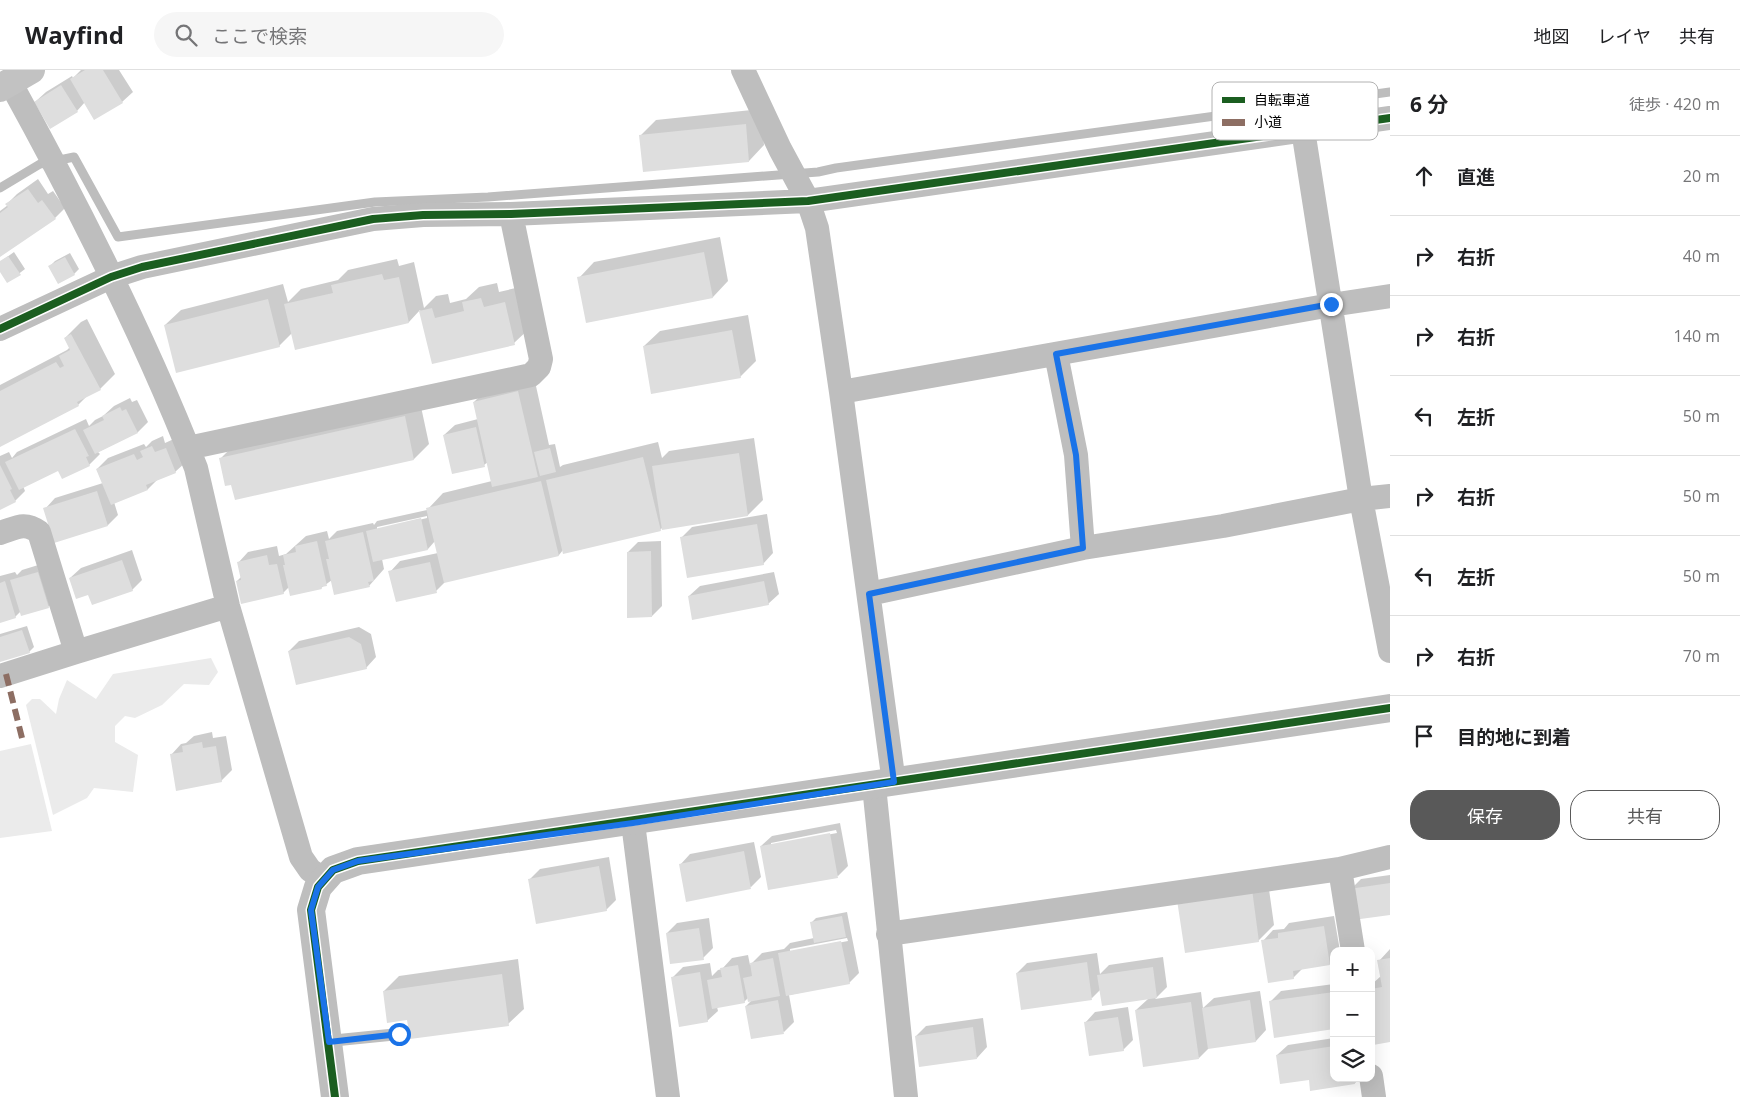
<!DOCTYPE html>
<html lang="ja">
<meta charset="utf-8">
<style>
:root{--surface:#fff;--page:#f6f6f6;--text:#202124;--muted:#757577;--line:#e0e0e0;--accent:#595959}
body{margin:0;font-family:"Open Sans","Noto Sans JP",sans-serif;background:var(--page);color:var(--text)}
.controls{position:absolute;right:15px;bottom:15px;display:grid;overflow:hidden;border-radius:10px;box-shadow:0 5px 20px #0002}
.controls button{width:45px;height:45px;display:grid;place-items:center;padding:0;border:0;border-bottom:1px solid var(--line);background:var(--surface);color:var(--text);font:25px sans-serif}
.stop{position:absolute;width:15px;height:15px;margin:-11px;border:4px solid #1a73e8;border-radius:50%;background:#fff}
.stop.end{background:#1a73e8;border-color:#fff;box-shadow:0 1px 5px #0008}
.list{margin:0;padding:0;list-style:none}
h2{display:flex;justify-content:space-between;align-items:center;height:65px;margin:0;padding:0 20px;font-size:21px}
h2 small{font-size:16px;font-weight:400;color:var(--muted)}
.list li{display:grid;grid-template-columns:32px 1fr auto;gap:15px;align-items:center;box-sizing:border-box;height:80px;padding:0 20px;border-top:1px solid var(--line)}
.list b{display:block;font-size:19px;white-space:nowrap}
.list em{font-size:16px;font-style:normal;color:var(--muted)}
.actions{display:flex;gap:10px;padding:15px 20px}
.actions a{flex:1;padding:11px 0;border:1px solid var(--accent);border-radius:20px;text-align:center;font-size:18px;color:var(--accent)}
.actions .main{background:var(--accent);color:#fff}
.icon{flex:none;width:28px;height:28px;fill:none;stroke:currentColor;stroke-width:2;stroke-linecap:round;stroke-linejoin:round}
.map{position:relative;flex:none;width:1390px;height:1027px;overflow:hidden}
header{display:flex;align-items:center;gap:30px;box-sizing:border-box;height:70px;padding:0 25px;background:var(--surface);border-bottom:1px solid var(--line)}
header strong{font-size:24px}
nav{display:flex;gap:28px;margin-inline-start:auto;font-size:18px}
.search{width:350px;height:45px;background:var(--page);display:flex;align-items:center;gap:12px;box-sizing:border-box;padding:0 18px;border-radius:28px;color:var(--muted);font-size:19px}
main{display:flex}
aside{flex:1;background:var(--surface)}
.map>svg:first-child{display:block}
.green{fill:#ebebeb}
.shadow{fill:#0003;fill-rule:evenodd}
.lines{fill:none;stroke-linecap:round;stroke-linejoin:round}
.stream{stroke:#bdbdbd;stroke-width:9}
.building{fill:#dedede}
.service{stroke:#bebebe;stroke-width:12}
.minor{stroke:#bebebe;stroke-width:24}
.tertiary{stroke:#bebebe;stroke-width:28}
.secondary{stroke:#c2c2c2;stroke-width:28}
.quiet{stroke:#8d6e63;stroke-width:6;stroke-dasharray:12 6;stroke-linecap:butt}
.cycleway-casing{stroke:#fff;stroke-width:11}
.cycleway{stroke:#1b5e20;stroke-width:8}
.route{stroke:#1a73e8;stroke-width:6}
.key{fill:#fff;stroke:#b2b2b2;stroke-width:1}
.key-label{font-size:14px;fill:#000}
</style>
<header>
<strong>Wayfind</strong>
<div class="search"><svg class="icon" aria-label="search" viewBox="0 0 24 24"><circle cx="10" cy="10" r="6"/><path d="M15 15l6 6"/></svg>ここで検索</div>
<nav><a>地図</a><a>レイヤ</a><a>共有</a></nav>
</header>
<main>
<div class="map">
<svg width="1390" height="1027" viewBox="0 0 1390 1027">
<rect width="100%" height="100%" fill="#fff"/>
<!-- green -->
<path class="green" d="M 211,588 L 218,602 L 209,615 L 184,614 L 162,635 L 135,648 L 125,646 L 115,656 L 115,672 L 138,685 L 133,722 L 94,718 L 87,728 L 53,745 L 26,635 L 32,629 L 40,629 L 56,644 L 59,629 L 67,610 L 96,629 L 113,604 Z
M 31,674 L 52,761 L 0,768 L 0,681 Z"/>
<!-- shadow -->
<path class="shadow" d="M 81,0 L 119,0 L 133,22 L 122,32 L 85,32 L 77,41 L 35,32 L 46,22 L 72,6 L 73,8 Z
M 761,39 L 764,75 L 749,91 L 641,65 L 656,50 Z
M 38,109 L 48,124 L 53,121 L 65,138 L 55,148 L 0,185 L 0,141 L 8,135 L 7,134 L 17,124 Z
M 720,167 L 728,211 L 713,227 L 579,208 L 594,192 Z
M 14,182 L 25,199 L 8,212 L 0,200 L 0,192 Z
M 70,183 L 79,199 L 74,204 L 50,196 L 55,191 Z
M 397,189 L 399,196 L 414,192 L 424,238 L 436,226 L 448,224 L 450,233 L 466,229 L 479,217 L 497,213 L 499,222 L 520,217 L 530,258 L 514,273 L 433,292 L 420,240 L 409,252 L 292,263 L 279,276 L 165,255 L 181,240 L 283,214 L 288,232 L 301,219 L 338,210 L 348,200 Z
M 748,245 L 756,291 L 740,307 L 644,276 L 660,261 Z
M 87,249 L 115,304 L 100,319 L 88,325 L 78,335 L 0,375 L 0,315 L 67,280 L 70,277 L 65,268 L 81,252 Z
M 534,307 L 549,375 L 555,374 L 560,397 L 563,395 L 658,372 L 662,388 L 669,381 L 754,368 L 763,430 L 748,445 L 662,458 L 660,460 L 563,480 L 559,485 L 446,511 L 436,521 L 390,502 L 400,491 L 438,483 L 435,471 L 428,479 L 382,489 L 384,499 L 369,516 L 332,510 L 321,518 L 289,517 L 283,523 L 237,511 L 241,507 L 238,493 L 248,482 L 277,476 L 279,486 L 286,484 L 306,466 L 327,461 L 329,469 L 337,461 L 373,453 L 374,455 L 377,451 L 427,440 L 443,423 L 492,411 L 488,392 L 484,395 L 444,365 L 455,355 L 478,349 L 474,332 L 490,316 ZM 427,446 L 427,448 L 377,460 L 377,457 Z
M 130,328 L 132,332 L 137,330 L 148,352 L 138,362 L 98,382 L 100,384 L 89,395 L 58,399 L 23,416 L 25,421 L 15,431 L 0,439 L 0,386 L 9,382 L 12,388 L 17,382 L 86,349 L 89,356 L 95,350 L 103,346 L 114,336 Z
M 420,332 L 429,374 L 414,389 L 232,413 L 221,388 L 236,373 Z
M 163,366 L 165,373 L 176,368 L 186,392 L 175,402 L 157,410 L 148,419 L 114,432 L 118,445 L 108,455 L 55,472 L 45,439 L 55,428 L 103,413 L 97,399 L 108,388 L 144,374 L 146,377 L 152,371 Z
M 767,444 L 773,483 L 763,494 L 681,468 L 692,457 Z
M 661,471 L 662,536 L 652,546 L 628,482 L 638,472 Z
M 132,480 L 142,510 L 132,520 L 89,523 L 70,508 L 81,498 Z
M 48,492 L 58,526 L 48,537 L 21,541 L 15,547 L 0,551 L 0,506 L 15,502 L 17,505 L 22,500 Z
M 774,502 L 779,524 L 768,534 L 689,526 L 700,516 Z
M 27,556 L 34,577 L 29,582 L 0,590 L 0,564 Z
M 359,557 L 371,564 L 376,587 L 366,598 L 289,581 L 299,571 Z
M 212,662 L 213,668 L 226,666 L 232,700 L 221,711 L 171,685 L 181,674 L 186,673 L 194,666 Z
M 840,753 L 848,796 L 838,806 L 761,776 L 772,766 ZM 836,760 L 837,763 L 771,775 L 771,773 Z
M 754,772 L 761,807 L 751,817 L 680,795 L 690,784 Z
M 609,787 L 616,830 L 606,840 L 530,809 L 540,799 Z
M 1267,805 L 1274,855 L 1258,871 L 1179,831 Z
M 1390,805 L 1390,844 L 1350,820 L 1361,809 Z
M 847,842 L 859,903 L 849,913 L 789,925 L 794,952 L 784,962 L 746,936 L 752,930 L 748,928 L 744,932 L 717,937 L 718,941 L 707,951 L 673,907 L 683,897 L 710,893 L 712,906 L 718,900 L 722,899 L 732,888 L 748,885 L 750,895 L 762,883 L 784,879 L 790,873 L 814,868 L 811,853 L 816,848 ZM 847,868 L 848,871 L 790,882 L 790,879 Z
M 1334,846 L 1340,881 L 1334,881 L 1334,890 L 1330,894 L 1303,898 L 1293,908 L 1263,871 L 1273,860 L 1284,859 L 1289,853 Z
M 709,848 L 713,878 L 703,888 L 667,863 L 677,853 Z
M 1390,879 L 1390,971 L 1371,953 L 1371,915 L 1381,906 L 1379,891 Z
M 1097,883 L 1100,904 L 1109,895 L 1163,887 L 1167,917 L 1155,929 L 1201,922 L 1203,938 L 1214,928 L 1260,921 L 1266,960 L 1256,971 L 1209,978 L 1199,988 L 1136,940 L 1148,929 L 1101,919 L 1092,928 L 1017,903 L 1027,893 Z
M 518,889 L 524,939 L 508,954 L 408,949 L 384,921 L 399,906 Z
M 1334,914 L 1334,958 L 1270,932 L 1281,921 Z
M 1128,937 L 1133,970 L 1123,980 L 1085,953 L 1095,942 Z
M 983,948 L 987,977 L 977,988 L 916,966 L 926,956 Z
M 1334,968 L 1334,1008 L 1360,1008 L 1355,1013 L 1310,1009 L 1277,985 L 1288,975 Z"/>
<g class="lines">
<!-- stream -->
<path class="stream" d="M 0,118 L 40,94 L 74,87 L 118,167 L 375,132 L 488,127 L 818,102 L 836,98 L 1390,22"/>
</g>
<!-- building -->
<path class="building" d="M 85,0 L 103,0 L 123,33 L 94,50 L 70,9 Z
M 61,15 L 78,42 L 50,59 L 34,32 Z
M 746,54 L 749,92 L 643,102 L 639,65 Z
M 28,119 L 38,133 L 42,130 L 56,149 L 0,187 L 0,143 L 8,137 L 5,134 Z
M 704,182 L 713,228 L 586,253 L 577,207 Z
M 8,186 L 21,205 L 7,213 L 0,202 L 0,191 Z
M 65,187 L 75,205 L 58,214 L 48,196 Z
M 382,204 L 384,210 L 399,207 L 409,253 L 295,280 L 284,234 L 333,223 L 331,215 Z
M 481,228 L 484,237 L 505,232 L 515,275 L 432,294 L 419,241 L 432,238 L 435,248 L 464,241 L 462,232 Z
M 268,229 L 280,277 L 176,303 L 164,255 Z
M 732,260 L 741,308 L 651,324 L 643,276 Z
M 71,264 L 101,320 L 77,332 L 79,336 L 0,377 L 0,321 L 56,292 L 60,298 L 64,296 L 59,286 L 70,280 L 64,268 Z
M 518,321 L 538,407 L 492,417 L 473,332 Z
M 120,337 L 122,341 L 126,339 L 138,363 L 95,384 L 83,360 L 104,350 L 102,346 Z
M 405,346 L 414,390 L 235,430 L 231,415 L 225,416 L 219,388 Z
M 476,357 L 485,397 L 452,404 L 443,365 Z
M 75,359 L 89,386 L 86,387 L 90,396 L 62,409 L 58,401 L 19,420 L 5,392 Z
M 152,376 L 155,382 L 166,378 L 176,403 L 146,415 L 148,420 L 111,435 L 96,399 L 134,384 L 137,390 L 143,387 L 140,381 Z
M 550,378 L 556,402 L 540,406 L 534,382 Z
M 739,383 L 748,446 L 662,460 L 652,396 Z
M 643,387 L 661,461 L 563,484 L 546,410 Z
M 0,395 L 12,419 L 10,420 L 16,432 L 0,440 Z
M 541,411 L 559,486 L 444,513 L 426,438 Z
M 97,421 L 108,456 L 54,473 L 43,438 Z
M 421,448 L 428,480 L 373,492 L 366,461 Z
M 757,454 L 764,495 L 687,508 L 680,467 Z
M 363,462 L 374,511 L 368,512 L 370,517 L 334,525 L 326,489 L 329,489 L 325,471 Z
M 317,471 L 327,516 L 321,517 L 322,519 L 290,526 L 283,495 L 285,495 L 283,485 L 296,482 L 295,476 Z
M 651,481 L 652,547 L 627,548 L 627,482 Z
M 267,485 L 269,495 L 277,494 L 284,524 L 241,534 L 236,511 L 241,510 L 237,492 Z
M 122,490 L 133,521 L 92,535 L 88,525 L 76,529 L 69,508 Z
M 430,492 L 437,523 L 396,532 L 388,501 Z
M 38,502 L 49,538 L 21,546 L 10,510 Z
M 5,511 L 16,548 L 0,553 L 0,513 Z
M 764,511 L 769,535 L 692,550 L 688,526 Z
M 22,560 L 30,583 L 0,592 L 0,567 Z
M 349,567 L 361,574 L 367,599 L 296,615 L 288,581 Z
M 202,672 L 203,678 L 216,676 L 222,712 L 176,721 L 170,684 L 183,682 L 182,676 Z
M 830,763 L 838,808 L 768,820 L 760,776 Z
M 744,781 L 751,819 L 686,832 L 679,794 Z
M 599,796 L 607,841 L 536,854 L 528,809 Z
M 1390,813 L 1390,845 L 1353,850 L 1349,819 Z
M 1252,819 L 1259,872 L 1185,883 L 1177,830 Z
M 842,846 L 846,867 L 814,873 L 810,852 Z
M 1324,856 L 1330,895 L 1293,901 L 1294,909 L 1268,913 L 1261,870 L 1278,868 L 1278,863 Z
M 699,858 L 704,890 L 670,894 L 666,863 Z
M 841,871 L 850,914 L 786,926 L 778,883 Z
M 773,888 L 780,926 L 748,932 L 743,908 L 752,906 L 750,893 Z
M 1390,888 L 1390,972 L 1373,975 L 1371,961 L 1371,919 L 1382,917 L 1377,890 Z
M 1087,892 L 1092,930 L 1021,940 L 1016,903 Z
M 738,895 L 745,933 L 712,939 L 707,910 L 722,907 L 720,898 Z
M 1153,897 L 1157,928 L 1102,936 L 1097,905 Z
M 700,902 L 708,952 L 679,957 L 671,907 Z
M 502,904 L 509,956 L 410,969 L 407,950 L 387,953 L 383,921 Z
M 1334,922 L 1334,959 L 1274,968 L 1269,931 Z
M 778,930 L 784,964 L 751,969 L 745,936 Z
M 1250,930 L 1256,972 L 1208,979 L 1202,938 Z
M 1191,932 L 1199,989 L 1143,997 L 1135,940 Z
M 1118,947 L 1124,981 L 1089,986 L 1084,952 Z
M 973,957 L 977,989 L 919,997 L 915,966 Z
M 1334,976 L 1334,1008 L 1355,1008 L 1355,1014 L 1310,1021 L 1309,1010 L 1280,1014 L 1276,985 Z"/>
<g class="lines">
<!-- service -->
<path class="service" d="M 329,971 L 399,964"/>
<!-- minor -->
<path class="minor" d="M 743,0 L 780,79 L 808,131 L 817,158 L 841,322 L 894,713
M 10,12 C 79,137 144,265 196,398 L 228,536 L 301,787 L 310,800 L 325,810
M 1303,60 L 1361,429 L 1390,581
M 0,259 L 111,207 L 142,197 L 373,149 L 423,145 L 511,144 L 808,131 L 1390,48
M 1056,284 L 1076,385 L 1083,478
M 841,322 L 1331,235 L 1390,226
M 188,378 L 531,305 L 539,297 L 541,289 L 511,144
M 0,463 C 16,458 24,451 39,462 L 76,582
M 869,524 L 1083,478 L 1223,456 L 1361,429 L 1390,426
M 0,606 L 76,582 L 228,536
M 874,716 L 906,1027
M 633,753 L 668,1027
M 1340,799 L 1353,881
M 888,864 L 1340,799 L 1390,787
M 1371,1006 L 1374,1027"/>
<!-- tertiary -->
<path class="tertiary" d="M 335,1027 L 311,840 L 318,817 L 333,800 L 358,791 C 703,743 1047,692 1390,638"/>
<!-- secondary -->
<path class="secondary" d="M 0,18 L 31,0"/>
<!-- quiet -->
<path class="quiet" d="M 6,604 L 23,672"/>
<defs>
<path id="cycleway" d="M 0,259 L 111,207 L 142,197 L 373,149 L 423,145 L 511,144 L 808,131 L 1390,48
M 335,1027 L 311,840 L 318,817 L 333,800 L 358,791 C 703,743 1047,692 1390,638"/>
</defs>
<!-- cycleway casing -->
<use href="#cycleway" class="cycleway-casing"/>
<!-- cycleway -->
<use href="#cycleway" class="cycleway"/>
</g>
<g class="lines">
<!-- route -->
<path class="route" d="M 399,964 L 329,972 L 311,840 L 318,817 L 333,800 L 358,791 L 633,753 L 894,712 L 869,524 L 1083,478 L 1076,385 L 1056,284 L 1331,234"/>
</g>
<!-- legend -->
<rect x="1212" y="12" width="166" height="58" rx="8" class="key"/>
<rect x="1222" y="27" width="23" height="6" fill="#1b5e20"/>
<rect x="1222" y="49" width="23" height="7" fill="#8d6e63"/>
<g class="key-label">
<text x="1254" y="35">自転車道</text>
<text x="1254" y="57">小道</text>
</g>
</svg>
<div class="controls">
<button>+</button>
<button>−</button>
<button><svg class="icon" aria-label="layers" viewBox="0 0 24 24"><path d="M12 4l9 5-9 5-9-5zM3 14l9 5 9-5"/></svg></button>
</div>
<div class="stop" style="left:399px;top:964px"></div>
<div class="stop end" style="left:1331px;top:234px"></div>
</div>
<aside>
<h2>6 分<small>徒歩 · 420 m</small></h2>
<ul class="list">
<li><svg class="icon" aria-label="ahead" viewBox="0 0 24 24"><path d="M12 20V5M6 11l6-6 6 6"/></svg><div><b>直進</b></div><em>20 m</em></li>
<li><svg class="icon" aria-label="right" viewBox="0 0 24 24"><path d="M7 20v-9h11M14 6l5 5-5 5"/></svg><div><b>右折</b></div><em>40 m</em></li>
<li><svg class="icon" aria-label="right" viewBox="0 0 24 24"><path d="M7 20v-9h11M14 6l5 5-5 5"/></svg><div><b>右折</b></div><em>140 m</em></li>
<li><svg class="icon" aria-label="left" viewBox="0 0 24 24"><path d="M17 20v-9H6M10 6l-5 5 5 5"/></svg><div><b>左折</b></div><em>50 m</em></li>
<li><svg class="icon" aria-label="right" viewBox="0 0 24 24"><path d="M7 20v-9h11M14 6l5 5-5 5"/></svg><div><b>右折</b></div><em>50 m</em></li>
<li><svg class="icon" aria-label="left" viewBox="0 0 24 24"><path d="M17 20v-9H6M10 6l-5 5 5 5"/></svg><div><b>左折</b></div><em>50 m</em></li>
<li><svg class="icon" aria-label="right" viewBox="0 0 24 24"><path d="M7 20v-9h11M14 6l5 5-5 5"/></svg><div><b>右折</b></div><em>70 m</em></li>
<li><svg class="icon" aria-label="arrive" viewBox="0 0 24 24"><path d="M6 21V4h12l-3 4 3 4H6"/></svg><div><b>目的地に到着</b></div></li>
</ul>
<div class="actions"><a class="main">保存</a><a>共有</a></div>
</aside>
</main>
